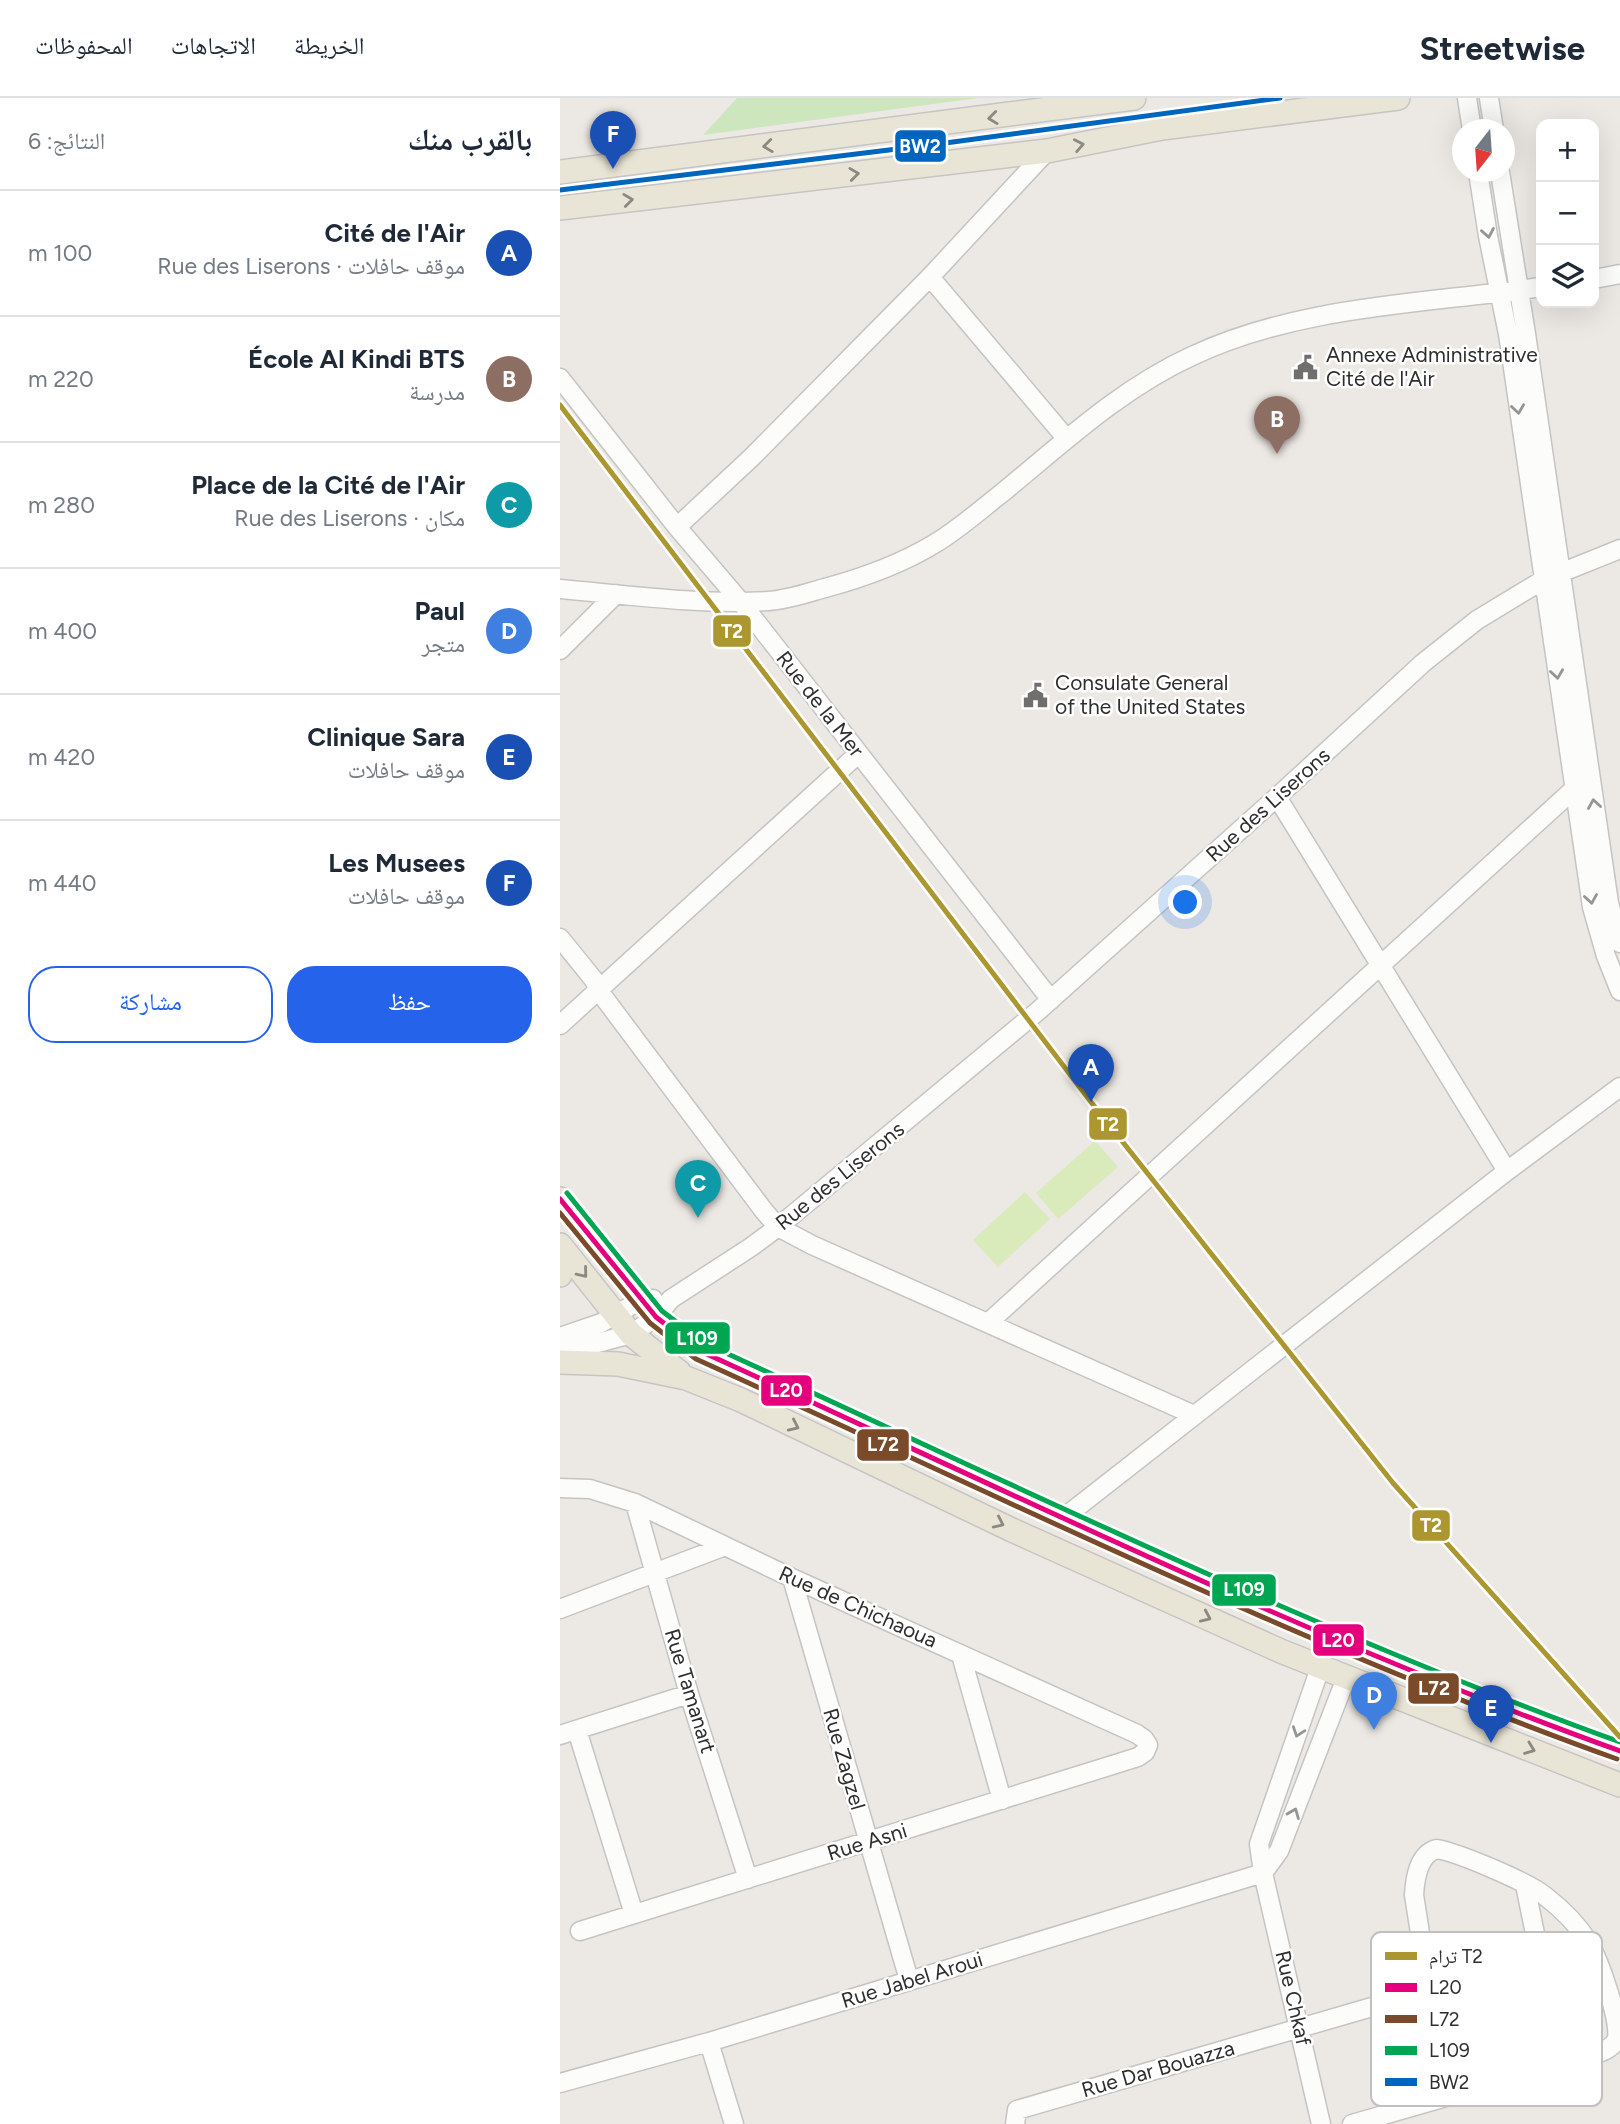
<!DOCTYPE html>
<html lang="ar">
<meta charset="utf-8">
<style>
:root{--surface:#fff;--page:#f6f6f7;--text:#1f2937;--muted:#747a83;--line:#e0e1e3;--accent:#2563eb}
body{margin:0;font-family:Figtree,"Noto Naskh Arabic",sans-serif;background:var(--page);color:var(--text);direction:rtl}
.controls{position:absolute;right:21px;top:21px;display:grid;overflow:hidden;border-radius:14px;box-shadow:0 7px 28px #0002}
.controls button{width:63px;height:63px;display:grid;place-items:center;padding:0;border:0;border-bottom:2px solid var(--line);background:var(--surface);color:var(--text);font:35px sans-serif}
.compass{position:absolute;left:892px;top:21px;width:63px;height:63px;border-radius:50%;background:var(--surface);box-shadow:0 7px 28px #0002;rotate:197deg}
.you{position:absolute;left:626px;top:805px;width:24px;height:24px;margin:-18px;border:5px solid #fff;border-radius:50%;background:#1a73e8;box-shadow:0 0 0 10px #1a73e833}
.badge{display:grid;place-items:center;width:46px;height:46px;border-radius:50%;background:var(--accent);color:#fff;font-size:23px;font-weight:700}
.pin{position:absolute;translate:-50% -58px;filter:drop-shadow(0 2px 4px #0008)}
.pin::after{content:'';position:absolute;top:37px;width:24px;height:21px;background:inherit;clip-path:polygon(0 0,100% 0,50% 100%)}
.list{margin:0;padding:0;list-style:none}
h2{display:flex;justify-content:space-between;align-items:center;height:91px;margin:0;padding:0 28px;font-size:30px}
h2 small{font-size:23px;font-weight:400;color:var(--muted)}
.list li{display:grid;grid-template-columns:46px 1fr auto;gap:21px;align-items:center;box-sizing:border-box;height:126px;padding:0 28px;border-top:2px solid var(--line)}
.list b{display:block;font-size:26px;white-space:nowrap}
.list p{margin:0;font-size:23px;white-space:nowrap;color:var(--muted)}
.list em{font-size:23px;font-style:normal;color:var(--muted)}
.actions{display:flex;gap:14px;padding:21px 28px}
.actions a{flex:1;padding:16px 0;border:2px solid var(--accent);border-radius:28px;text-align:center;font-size:24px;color:var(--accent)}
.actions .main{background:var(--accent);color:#fff}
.icon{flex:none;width:38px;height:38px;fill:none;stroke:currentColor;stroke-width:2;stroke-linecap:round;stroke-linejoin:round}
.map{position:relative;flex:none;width:1060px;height:2026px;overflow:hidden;direction:ltr}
header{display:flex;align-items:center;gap:42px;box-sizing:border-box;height:98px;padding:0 35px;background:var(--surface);border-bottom:2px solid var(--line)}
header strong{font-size:33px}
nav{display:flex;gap:38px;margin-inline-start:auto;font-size:24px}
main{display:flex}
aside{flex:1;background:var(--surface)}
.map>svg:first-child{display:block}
.green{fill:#cee6be}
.pitch{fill:#d9eabb}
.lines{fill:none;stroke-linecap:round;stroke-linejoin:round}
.minor-casing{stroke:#c5c4c5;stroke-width:21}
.major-casing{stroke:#c6c5c4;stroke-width:26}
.minor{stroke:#fcfcfb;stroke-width:18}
.major{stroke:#e8e4d6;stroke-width:23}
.bus-1-casing{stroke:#fff;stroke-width:10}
.bus-2-casing{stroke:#fff;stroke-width:10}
.bus-3-casing{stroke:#fff;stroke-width:10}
.bus-4-casing{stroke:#fff;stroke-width:10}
.bus-1{stroke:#e5007d;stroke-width:5}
.bus-2{stroke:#7a4b2a;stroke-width:5}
.bus-3{stroke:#00a651;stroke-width:5}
.bus-4{stroke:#0065bd;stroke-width:5}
.tram-1-casing{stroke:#fff;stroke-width:10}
.tram-1{stroke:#ab962f;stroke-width:5}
.oneway{stroke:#8b8982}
.oneway2{stroke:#959594}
.labels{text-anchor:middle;stroke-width:5;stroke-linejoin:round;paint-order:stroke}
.poi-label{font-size:21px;fill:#2e2e2e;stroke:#fff;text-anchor:start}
.street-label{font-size:21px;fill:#2e2e2e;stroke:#fff}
.key{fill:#fff;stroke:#c0c0c0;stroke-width:2}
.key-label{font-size:19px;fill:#2e2e2e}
.line-badge{stroke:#fff;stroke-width:2.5}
.badge-label{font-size:19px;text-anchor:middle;font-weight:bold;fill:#fff}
</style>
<header>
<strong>Streetwise</strong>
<nav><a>الخريطة</a><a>الاتجاهات</a><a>المحفوظات</a></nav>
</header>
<main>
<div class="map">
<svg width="1060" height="2026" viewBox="0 0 1060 2026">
<rect width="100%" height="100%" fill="#ece8e4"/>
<!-- green -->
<path class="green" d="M 177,0 L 418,0 L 143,37 Z"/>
<!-- pitch -->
<path class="pitch" d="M 535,1043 L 558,1069 L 498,1121 L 476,1095 Z
M 465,1094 L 490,1121 L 438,1169 L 413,1142 Z"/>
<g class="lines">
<defs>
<path id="minor" d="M 907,0 L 912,32
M 929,0 L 934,32
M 918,74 L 928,138 L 948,236 L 1032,809 L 1046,858 L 1060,893
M 940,74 L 966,236 L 1049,805 L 1060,845
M 370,179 L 506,340
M 1034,181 L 1060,176
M 0,280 L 117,429 L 180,503 L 491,902
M 117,429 L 192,359 L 370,179 L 487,53
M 0,491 C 68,497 139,507 208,503 C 227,502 247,495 265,490 C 302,480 341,466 374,446 C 398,432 420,412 442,395 C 503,345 560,291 632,258 C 741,207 864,206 981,189
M 0,552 L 56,496
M 717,699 L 947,1073
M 0,840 L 34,882 L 39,893 L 204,1113 L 218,1129 L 252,1147 L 634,1317
M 0,927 L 298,656
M 428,1225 L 1014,691
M 0,1239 L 41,1225 L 81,1202 L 93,1201
M 0,1255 L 71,1236 L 96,1219 L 111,1201 L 191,1149 L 218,1129 L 478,913 L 717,699 L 863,565 L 917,522 L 983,482 L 1060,451
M 0,1390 L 30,1391 L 75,1405 L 232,1480 L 577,1636 L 584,1641 L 588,1647 L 585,1654 L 578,1659 L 20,1833
M 75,1405 L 129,1596 L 188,1781
M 502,1421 L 947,1073 L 1060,989
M 232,1480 L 349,1882
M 0,1511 L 165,1448
M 401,1557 L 442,1702
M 760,1570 L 699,1746 L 703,1775 L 761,2026
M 17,1632 L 74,1816
M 0,1637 L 129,1596
M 703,1775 L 719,1753 L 786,1580
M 965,1787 L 980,1860
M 149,1944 L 174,2026
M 0,1985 L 149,1944 L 703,1775
M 455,2026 L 457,2012 L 1029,1846
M 792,2026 L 1036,1956 C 1044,1953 1052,1950 1057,1941 C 1060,1921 1040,1864 1029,1845 C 1018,1827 1002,1811 985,1798 C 968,1784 899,1755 877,1751 C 858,1756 855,1781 854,1797 L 869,1892"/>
<path id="major" d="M 0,74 L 574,0
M 0,110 L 487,53 L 602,30 L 838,0
M 0,1101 L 96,1219 L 126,1244 L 140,1253 C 399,1369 652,1495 917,1598 C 965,1617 1012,1636 1060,1653
M 0,1147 L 71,1236 L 119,1274
M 0,1175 L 0,1177
M 0,1264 L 58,1266 L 126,1280 L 181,1302 L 452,1432 L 723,1554 L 1060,1687"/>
</defs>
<!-- minor casing -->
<use href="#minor" class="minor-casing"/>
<!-- major casing -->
<use href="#major" class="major-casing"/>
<!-- minor -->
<use href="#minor" class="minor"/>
<!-- major -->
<use href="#major" class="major"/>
<defs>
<path id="bus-1" d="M 0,1101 L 96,1219 L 140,1253 C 444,1391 745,1540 1060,1653"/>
<path id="bus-2" d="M 0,1115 L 90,1225 L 136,1261 C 441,1399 742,1548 1057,1661"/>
<path id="bus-3" d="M 7,1095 L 102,1213 L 144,1245 C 447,1383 747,1531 1060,1644"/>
<path id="bus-4" d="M 0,92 L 378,46 L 720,0"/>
</defs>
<!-- bus-1 casing -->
<use href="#bus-1" class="bus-1-casing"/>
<!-- bus-2 casing -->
<use href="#bus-2" class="bus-2-casing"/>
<!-- bus-3 casing -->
<use href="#bus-3" class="bus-3-casing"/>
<!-- bus-4 casing -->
<use href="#bus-4" class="bus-4-casing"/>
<!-- bus-1 -->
<use href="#bus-1" class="bus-1"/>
<!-- bus-2 -->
<use href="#bus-2" class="bus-2"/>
<!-- bus-3 -->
<use href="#bus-3" class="bus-3"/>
<!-- bus-4 -->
<use href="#bus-4" class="bus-4"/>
<defs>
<path id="tram-1" d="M 0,307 L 531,1004 L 833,1385 L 1060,1639"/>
</defs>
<!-- tram-1 casing -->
<use href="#tram-1" class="tram-1-casing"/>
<!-- tram-1 -->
<use href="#tram-1" class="tram-1"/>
</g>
<!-- one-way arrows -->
<defs><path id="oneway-chevron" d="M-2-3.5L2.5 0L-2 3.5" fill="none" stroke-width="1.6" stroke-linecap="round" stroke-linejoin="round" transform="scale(1.75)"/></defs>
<g class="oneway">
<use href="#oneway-chevron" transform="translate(433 20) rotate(173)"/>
<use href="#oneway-chevron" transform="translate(519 47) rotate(-11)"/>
<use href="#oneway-chevron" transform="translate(208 48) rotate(173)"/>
<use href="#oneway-chevron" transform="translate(294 76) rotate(-7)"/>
<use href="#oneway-chevron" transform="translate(68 102) rotate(-7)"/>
<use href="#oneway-chevron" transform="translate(23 1175) rotate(51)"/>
<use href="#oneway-chevron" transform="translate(234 1328) rotate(25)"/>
<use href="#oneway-chevron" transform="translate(439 1425) rotate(25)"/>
<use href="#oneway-chevron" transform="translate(646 1519) rotate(24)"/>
<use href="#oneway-chevron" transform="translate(970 1651) rotate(21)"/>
</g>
<g class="oneway2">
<use href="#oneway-chevron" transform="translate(928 135) rotate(80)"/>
<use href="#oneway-chevron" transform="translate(958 311) rotate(82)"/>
<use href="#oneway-chevron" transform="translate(997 576) rotate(82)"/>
<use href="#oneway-chevron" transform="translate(1034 706) rotate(-99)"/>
<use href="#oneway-chevron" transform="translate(1031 801) rotate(81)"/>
<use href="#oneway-chevron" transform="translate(738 1634) rotate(109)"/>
<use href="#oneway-chevron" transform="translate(734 1715) rotate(-68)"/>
</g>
<!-- icons -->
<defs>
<symbol id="civic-bare" viewBox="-9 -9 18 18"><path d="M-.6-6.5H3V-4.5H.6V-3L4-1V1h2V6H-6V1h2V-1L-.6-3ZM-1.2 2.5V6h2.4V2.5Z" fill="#706f6e" stroke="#fff" stroke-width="2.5" paint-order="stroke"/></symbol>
</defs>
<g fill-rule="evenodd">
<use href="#civic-bare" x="728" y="252" width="35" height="35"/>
<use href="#civic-bare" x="458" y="580" width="35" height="35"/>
</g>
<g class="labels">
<!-- poi labels -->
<g class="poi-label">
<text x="766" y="264">Annexe Administrative<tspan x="766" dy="24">Cité de l'Air</tspan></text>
<text x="495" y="592">Consulate General<tspan x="495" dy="24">of the United States</tspan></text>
</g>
<!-- street labels -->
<g class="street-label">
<text transform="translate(260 606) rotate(52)" y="7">Rue de la Mer</text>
<text transform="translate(708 707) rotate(-42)" y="7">Rue des Liserons</text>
<text transform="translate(280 1078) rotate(-39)" y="7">Rue des Liserons</text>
<text transform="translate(298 1509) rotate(24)" y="7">Rue de Chichaoua</text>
<text transform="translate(130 1593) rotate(73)" y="7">Rue Tamanart</text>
<text transform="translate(284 1661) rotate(74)" y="7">Rue Zagzel</text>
<text transform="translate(307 1744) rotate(-17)" y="7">Rue Asni</text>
<text transform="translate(352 1882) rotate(-17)" y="7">Rue Jabel Aroui</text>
<text transform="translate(733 1900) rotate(77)" y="7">Rue Chkaf</text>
<text transform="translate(598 1971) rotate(-16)" y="7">Rue Dar Bouazza</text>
</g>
</g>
<!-- legend -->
<rect x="811" y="1834" width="231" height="174" rx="10" class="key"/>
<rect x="825" y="1854" width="32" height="8" fill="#ab962f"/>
<rect x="825" y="1885" width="32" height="9" fill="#e5007d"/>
<rect x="825" y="1917" width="32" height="8" fill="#7a4b2a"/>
<rect x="825" y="1948" width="32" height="9" fill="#00a651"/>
<rect x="825" y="1980" width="32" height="8" fill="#0065bd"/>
<g class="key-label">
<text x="869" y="1865">ترام T2</text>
<text x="869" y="1896">L20</text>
<text x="869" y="1928">L72</text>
<text x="869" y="1959">L109</text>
<text x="869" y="1991">BW2</text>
</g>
<g class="line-badge">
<rect x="334" y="31" width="53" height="34" rx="7" fill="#0065bd"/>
<rect x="152" y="516" width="40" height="34" rx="7" fill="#ab962f"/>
<rect x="528" y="1009" width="40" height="34" rx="7" fill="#ab962f"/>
<rect x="104" y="1223" width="67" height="34" rx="7" fill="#00a651"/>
<rect x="200" y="1276" width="53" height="33" rx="7" fill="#e5007d"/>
<rect x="296" y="1330" width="54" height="34" rx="7" fill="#7a4b2a"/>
<rect x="851" y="1411" width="40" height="33" rx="7" fill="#ab962f"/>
<rect x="651" y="1475" width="66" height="34" rx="7" fill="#00a651"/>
<rect x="752" y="1525" width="53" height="34" rx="7" fill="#e5007d"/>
<rect x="847" y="1574" width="53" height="33" rx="7" fill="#7a4b2a"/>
</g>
<g class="badge-label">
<text x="360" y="55">BW2</text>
<text x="172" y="540">T2</text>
<text x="548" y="1033">T2</text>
<text x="137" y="1247">L109</text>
<text x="226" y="1299">L20</text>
<text x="323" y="1353">L72</text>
<text x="871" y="1434">T2</text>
<text x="684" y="1498">L109</text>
<text x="778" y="1549">L20</text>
<text x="874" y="1597">L72</text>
</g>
</svg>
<div class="controls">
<button>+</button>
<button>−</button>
<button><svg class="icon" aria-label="layers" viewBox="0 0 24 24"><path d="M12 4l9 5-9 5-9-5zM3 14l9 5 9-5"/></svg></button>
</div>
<svg class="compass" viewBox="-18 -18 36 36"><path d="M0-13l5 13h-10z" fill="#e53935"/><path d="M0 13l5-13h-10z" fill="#747a83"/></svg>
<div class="you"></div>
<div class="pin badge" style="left:531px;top:1004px;background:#1a4fb4">A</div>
<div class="pin badge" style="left:717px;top:356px;background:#8d6e63">B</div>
<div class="pin badge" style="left:138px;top:1120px;background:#0f9aa8">C</div>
<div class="pin badge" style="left:814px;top:1632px;background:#3f7fe0">D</div>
<div class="pin badge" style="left:931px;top:1645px;background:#1a4fb4">E</div>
<div class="pin badge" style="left:53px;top:71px;background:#1a4fb4">F</div>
</div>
<aside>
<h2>بالقرب منك<small>النتائج: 6</small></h2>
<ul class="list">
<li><span class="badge" style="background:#1a4fb4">A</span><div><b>Cité de l'Air</b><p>موقف حافلات · Rue des Liserons</p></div><em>100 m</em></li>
<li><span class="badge" style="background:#8d6e63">B</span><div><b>École Al Kindi BTS</b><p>مدرسة</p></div><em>220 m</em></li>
<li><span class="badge" style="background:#0f9aa8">C</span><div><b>Place de la Cité de l'Air</b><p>مكان · Rue des Liserons</p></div><em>280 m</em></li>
<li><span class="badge" style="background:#3f7fe0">D</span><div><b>Paul</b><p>متجر</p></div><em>400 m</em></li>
<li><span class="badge" style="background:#1a4fb4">E</span><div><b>Clinique Sara</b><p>موقف حافلات</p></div><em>420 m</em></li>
<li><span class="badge" style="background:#1a4fb4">F</span><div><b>Les Musees</b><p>موقف حافلات</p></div><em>440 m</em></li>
</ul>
<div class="actions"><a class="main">حفظ</a><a>مشاركة</a></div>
</aside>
</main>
